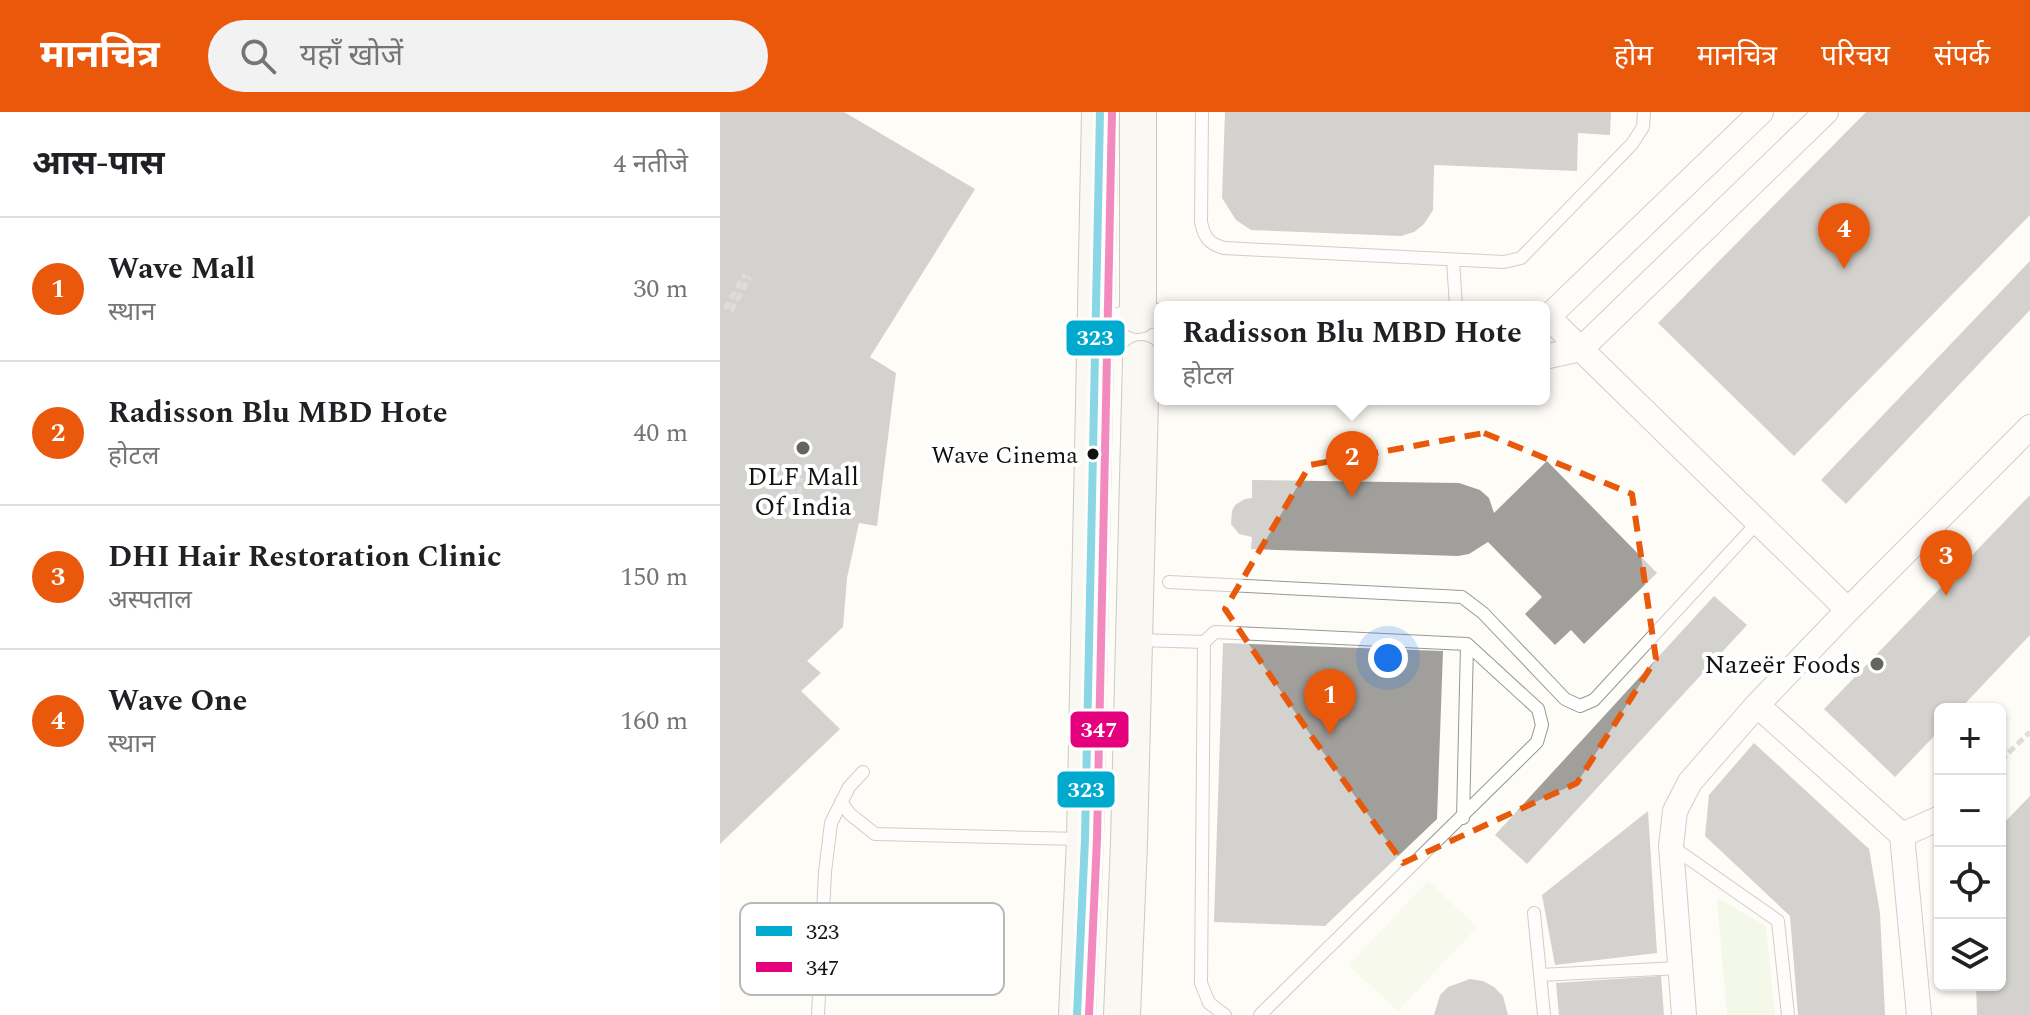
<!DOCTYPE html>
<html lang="hi">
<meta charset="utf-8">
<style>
:root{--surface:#fff;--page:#f2f2f2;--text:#202124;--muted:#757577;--line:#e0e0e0;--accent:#ea580c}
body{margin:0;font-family:Spectral,"Noto Sans Devanagari",serif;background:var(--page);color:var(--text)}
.controls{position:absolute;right:24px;bottom:24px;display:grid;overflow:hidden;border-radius:12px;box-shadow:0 2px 6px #0004}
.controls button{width:72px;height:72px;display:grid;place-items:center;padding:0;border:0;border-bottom:2px solid var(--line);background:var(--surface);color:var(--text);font:40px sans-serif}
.you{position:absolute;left:668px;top:546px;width:28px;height:28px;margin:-20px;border:6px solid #fff;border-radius:50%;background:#1a73e8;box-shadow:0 0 0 12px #1a73e833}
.badge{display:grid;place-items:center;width:52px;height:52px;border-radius:50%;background:var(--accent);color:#fff;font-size:26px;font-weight:700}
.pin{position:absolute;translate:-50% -66px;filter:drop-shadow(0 2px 4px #0008)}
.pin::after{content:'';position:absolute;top:42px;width:28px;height:24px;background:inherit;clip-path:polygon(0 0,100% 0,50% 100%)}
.popup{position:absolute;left:434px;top:189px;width:396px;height:104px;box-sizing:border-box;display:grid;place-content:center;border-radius:12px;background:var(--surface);filter:drop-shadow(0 2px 6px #0005);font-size:26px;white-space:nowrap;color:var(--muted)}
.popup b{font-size:30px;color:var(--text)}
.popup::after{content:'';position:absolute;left:50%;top:100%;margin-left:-16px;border:16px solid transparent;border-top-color:var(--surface)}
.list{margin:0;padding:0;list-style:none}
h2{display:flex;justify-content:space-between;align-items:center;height:104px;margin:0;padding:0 32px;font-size:34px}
h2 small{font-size:26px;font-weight:400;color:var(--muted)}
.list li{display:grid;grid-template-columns:52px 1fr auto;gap:24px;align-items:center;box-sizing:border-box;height:144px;padding:0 32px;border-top:2px solid var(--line)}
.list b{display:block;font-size:30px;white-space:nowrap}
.list p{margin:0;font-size:26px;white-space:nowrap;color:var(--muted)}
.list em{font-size:26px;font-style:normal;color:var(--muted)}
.icon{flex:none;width:44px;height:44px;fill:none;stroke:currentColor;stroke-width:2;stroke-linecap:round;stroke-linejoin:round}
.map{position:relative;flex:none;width:1310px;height:903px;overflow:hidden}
header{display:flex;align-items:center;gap:48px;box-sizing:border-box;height:112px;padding:0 40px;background:var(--accent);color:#fff}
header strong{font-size:38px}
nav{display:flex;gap:44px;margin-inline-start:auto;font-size:28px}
.search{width:560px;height:72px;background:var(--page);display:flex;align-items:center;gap:20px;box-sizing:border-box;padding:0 28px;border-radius:44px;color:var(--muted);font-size:30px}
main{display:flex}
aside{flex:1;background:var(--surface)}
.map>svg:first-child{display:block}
.green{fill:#e7f3d7}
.pitch{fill:#f0f6e1}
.building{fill:#a19f9c}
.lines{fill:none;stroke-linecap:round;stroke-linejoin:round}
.lane-casing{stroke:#979795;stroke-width:14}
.street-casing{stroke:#979795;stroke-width:26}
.secondary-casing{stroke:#8e8d8b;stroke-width:38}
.path{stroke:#b9b9b8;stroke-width:5;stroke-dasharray:8 4;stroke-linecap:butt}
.lane{stroke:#fffffe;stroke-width:12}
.street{stroke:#fffffe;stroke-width:24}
.secondary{stroke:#f6f4eb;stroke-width:36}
.bus-1-casing{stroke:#fff;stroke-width:14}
.bus-2-casing{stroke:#fff;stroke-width:14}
.bus-1{stroke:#00a9ce;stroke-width:8}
.bus-2{stroke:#e5007d;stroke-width:8}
.marked{fill:none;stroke:#e8590c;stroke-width:6;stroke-dasharray:16 10;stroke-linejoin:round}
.poi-dot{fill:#646362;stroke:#fff;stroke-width:3}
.bus-dot{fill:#111;stroke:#fff;stroke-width:3}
.labels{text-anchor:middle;stroke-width:8;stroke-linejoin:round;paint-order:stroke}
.bus-label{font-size:24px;fill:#111;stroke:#fff;text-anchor:end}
.poi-label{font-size:26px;fill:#111;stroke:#fff}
.key{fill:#fff;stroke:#b8b8b8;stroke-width:2}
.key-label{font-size:22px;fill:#111}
.line-badge{stroke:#fff;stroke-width:3}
.badge-label{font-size:22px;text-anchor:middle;font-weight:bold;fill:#fff}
</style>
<header>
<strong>मानचित्र</strong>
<div class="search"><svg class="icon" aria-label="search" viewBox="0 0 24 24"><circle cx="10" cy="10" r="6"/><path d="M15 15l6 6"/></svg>यहाँ खोजें</div>
<nav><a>होम</a><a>मानचित्र</a><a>परिचय</a><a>संपर्क</a></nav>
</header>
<main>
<aside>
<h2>आस-पास<small>4 नतीजे</small></h2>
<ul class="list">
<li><span class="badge">1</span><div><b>Wave Mall</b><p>स्थान</p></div><em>30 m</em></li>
<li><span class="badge">2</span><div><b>Radisson Blu MBD Hote</b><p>होटल</p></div><em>40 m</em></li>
<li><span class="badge">3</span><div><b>DHI Hair Restoration Clinic</b><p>अस्पताल</p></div><em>150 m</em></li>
<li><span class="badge">4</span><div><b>Wave One</b><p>स्थान</p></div><em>160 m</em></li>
</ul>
</aside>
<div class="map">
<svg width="1310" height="903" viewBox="0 0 1310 903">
<rect width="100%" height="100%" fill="#fdfcf7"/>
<!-- green -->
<path class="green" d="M 997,786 L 1046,814 L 1055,903 L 1007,903 Z"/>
<!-- pitch -->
<path class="pitch" d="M 708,769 L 757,815 L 678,899 L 629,853 Z"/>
<!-- building -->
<path class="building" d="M 0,0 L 124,0 L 255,77 L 150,245 L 176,261 L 157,414 L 139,411 L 127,466 L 123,515 L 87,549 L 101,561 L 81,579 L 120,617 L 0,732 Z
M 505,0 L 891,0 L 890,23 L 858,21 L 857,59 L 714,53 L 713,98 L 704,112 L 694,120 L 681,124 L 531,118 L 516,108 L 502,86 Z
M 1146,0 L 1310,0 L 1310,103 L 1074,344 L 938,211 Z
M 1310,149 L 1310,198 L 1126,392 L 1101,368 Z
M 827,349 L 937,461 L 864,532 L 851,518 L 835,533 L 805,502 L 822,485 L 768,430 L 749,442 L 738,444 L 531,437 L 532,425 L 519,422 L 511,412 L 512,399 L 515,393 L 525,387 L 532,386 L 532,368 L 739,371 L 760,378 L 769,386 L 774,401 Z
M 1310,383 L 1310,523 L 1240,597 L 1220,597 L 1220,618 L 1175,665 L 1104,597 Z
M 994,484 L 1027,513 L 807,752 L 775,723 Z
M 503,531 L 723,539 L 717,707 L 605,814 L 494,810 Z
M 1034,631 L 1149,737 L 1160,801 L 1165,903 L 1078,903 L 1070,804 L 985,724 L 989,683 Z
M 1310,684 L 1310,903 L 1257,903 L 1256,873 L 1280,873 L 1280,715 Z
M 928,699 L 937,841 L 835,853 L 822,783 Z
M 941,864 L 944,903 L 839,903 L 836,871 Z
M 750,867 L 763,869 L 774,875 L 783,884 L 788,903 L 714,903 L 720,883 L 728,875 Z"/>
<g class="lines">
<defs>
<path id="lane" d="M 482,0 L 481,110 C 484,125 489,132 504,136 L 784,150 L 801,146 L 912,32 L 923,15 L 924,0
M 733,148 L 736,195
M 449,470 L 742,485 L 763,501 L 845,587 L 860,594 L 874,588 L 1038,410
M 419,528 L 484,530
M 121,690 L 130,702 L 155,722 L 361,727
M 743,706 L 747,532
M 951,734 L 1058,809 L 1068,903
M 814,801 L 824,903
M 820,863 L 959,856
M 98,903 L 105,760 L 111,711 L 129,675 L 143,660
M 505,903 L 489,891 L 481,871 L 484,530 L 495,520 L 747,532 L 818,597 L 822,613 L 817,630 L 540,903"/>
<path id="street" d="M 824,204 L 828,205 L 1128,498
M 828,205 L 1041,0
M 375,214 L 418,203 L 440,204
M 824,245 L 861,237 L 1106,0
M 1037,593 L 1182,723 L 1199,903
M 1182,723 L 1220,706
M 964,903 L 951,734 L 955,699 L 970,670 L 1037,593 L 1128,498 L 1310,315"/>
<path id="secondary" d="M 418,203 L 418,0
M 357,903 L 365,727 L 380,0
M 402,903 L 409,731 L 421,247"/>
</defs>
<!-- lane casing -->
<use href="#lane" class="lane-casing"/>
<!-- street casing -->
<use href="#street" class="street-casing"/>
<!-- secondary casing -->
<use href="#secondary" class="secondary-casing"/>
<!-- path -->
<path class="path" d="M 5,197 L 25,162
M 11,199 L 30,165
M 69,405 L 75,366
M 75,406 L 81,366
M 1280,649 L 1310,620"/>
<!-- lane -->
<use href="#lane" class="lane"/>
<!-- street -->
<use href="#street" class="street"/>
<!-- secondary -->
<use href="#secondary" class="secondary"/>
<defs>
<path id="bus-1" d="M 357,903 L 365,727 L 380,0"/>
<path id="bus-2" d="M 369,903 L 377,727 L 392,0"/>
</defs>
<!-- bus-1 casing -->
<use href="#bus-1" class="bus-1-casing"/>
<!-- bus-2 casing -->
<use href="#bus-2" class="bus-2-casing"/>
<!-- bus-1 -->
<use href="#bus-1" class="bus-1"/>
<!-- bus-2 -->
<use href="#bus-2" class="bus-2"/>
</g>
<!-- marked area -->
<path d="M0 0H1310V903H0ZM 764,321 L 912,382 L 936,547 L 857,671 L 683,751 L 590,622 L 505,497 L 590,353 Z" fill="#fdfcf7" fill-opacity=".55" fill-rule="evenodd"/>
<path class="marked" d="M 764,321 L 912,382 L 936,547 L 857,671 L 683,751 L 590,622 L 505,497 L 590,353 Z"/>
<!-- markers -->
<g class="poi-dot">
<circle cx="83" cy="336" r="8"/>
<circle cx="1157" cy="552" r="8"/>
</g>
<circle class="bus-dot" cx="373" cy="342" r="7"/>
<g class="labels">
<!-- bus labels -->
<g class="bus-label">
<text x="358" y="351">Wave Cinema</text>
</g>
<!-- poi labels -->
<g class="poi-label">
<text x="83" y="373">DLF Mall<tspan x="83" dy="30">Of India</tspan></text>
<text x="1141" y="561" text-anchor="end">Nazeër Foods</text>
</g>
</g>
<!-- legend -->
<rect x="20" y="791" width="264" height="92" rx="12" class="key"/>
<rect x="36" y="814" width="36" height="10" fill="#00a9ce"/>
<rect x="36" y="850" width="36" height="10" fill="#e5007d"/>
<g class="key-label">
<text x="86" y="827">323</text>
<text x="86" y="863">347</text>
</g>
<g class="line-badge">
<rect x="345" y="207" width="61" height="38" rx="8" fill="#00a9ce"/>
<rect x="349" y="598" width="61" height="39" rx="8" fill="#e5007d"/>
<rect x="336" y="658" width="60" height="39" rx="8" fill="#00a9ce"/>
</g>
<g class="badge-label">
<text x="375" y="233">323</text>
<text x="379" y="625">347</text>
<text x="366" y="685">323</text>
</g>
</svg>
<div class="controls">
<button>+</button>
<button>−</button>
<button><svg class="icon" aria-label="locate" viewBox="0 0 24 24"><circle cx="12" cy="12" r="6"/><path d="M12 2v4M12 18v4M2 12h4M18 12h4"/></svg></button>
<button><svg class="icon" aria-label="layers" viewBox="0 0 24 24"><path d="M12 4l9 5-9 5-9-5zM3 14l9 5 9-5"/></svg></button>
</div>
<div class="you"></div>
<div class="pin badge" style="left:610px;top:623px">1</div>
<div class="pin badge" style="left:632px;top:385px">2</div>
<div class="popup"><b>Radisson Blu MBD Hote</b>होटल</div>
<div class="pin badge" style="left:1226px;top:484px">3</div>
<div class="pin badge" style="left:1124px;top:157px">4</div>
</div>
</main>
